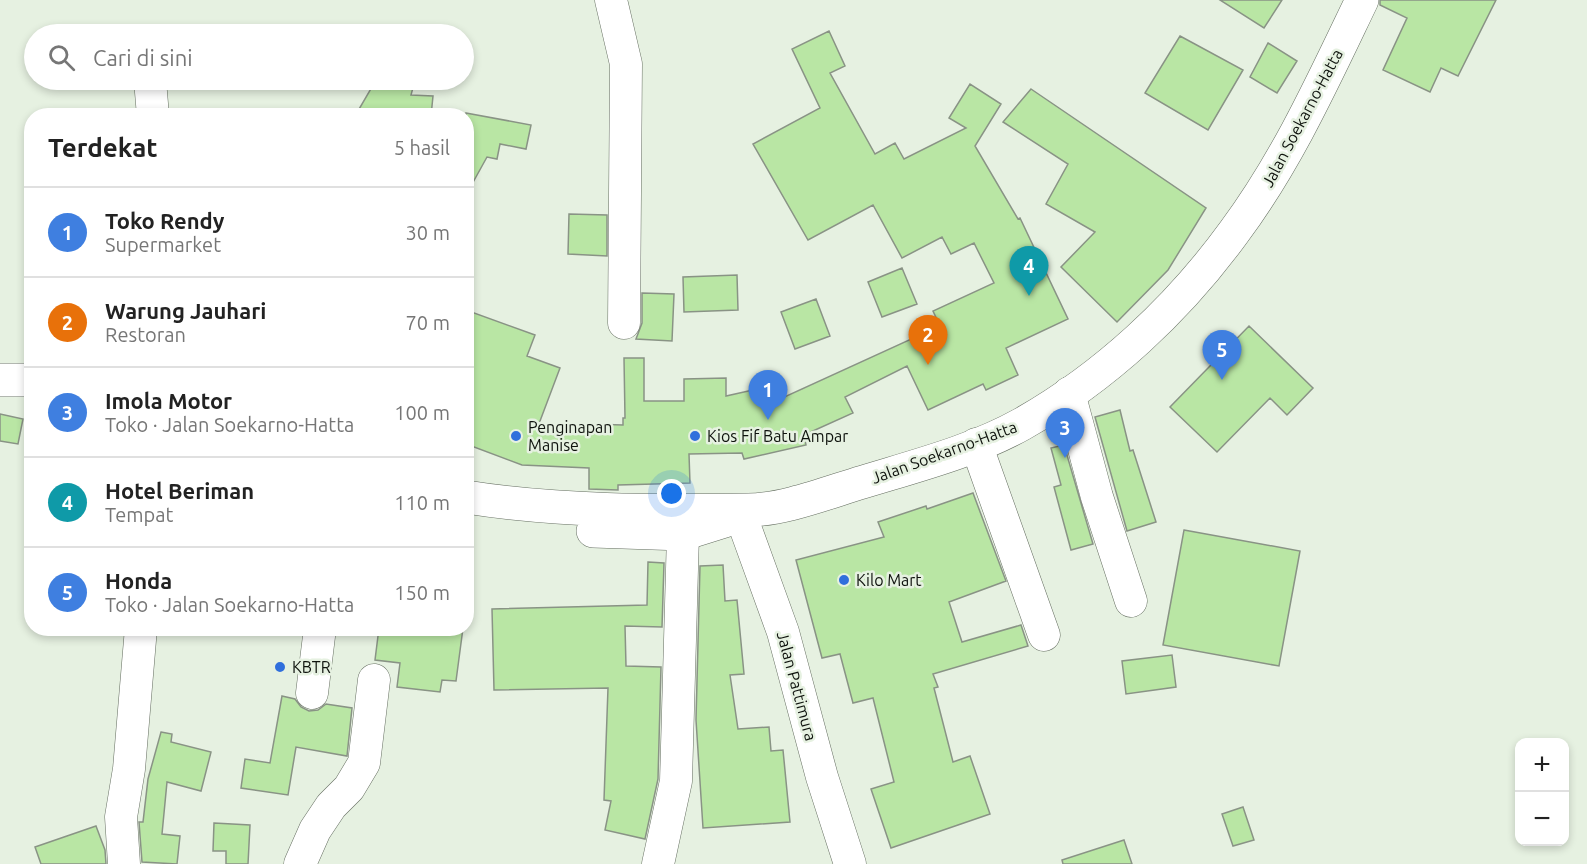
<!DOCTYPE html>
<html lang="id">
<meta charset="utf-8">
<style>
:root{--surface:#fff;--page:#f6f6f6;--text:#222;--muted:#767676;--line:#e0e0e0;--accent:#1a73e8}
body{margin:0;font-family:Ubuntu,sans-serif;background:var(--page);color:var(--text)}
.controls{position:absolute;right:18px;bottom:18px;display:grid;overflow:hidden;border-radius:12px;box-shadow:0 3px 9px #0003}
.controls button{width:54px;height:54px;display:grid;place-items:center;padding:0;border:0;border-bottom:2px solid var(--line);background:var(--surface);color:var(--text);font:30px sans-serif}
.you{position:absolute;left:672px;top:494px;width:21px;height:21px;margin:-15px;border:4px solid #fff;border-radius:50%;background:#1a73e8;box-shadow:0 0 0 9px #1a73e833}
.badge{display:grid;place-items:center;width:39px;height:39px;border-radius:50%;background:var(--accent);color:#fff;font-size:20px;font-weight:700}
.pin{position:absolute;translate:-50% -50px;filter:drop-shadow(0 2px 3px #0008)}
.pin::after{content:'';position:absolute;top:32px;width:21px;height:18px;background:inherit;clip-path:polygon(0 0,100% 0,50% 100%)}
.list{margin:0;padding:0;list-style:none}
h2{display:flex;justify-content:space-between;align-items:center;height:78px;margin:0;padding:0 24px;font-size:26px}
h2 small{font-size:20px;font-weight:400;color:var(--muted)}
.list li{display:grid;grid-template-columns:39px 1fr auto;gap:18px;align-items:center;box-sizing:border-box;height:90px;padding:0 24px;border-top:2px solid var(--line)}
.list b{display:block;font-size:22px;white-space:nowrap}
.list p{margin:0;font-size:20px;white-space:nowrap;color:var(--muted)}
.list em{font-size:20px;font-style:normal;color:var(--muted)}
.icon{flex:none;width:33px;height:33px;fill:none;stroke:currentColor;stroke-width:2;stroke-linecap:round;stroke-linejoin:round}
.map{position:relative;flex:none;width:1587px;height:864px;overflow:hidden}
.search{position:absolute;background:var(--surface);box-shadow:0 3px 9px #0003;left:24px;top:24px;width:450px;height:66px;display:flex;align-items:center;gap:15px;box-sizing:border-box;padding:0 21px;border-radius:33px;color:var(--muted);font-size:22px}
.panel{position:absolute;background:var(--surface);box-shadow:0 3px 9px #0003;left:24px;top:108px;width:450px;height:528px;border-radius:24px}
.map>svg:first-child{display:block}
.building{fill:#b9e6a4;stroke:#899385;stroke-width:1.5}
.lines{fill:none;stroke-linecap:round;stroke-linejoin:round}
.minor-casing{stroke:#656e61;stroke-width:33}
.highway-casing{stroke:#656e61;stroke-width:34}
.minor{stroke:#fff;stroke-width:32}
.highway{stroke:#fff;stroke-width:33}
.poi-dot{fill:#306fdc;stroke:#e6f1e1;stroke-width:2}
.labels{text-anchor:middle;stroke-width:5;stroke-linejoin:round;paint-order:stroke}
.street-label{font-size:16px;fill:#0e120d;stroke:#e6f1e1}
.poi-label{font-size:16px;fill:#0e120d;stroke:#e6f1e1;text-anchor:start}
</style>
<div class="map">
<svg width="1587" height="864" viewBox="0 0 1587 864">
<rect width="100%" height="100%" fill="#e6f1e1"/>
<!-- building -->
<path class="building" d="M 1220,0 L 1282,0 L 1264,28 Z
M 1380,0 L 1496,0 L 1458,76 L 1441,68 L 1430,92 L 1383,70 L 1407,18 L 1380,5 Z
M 829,31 L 845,66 L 830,73 L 875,154 L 895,143 L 904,159 L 966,128 L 949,118 L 970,84 L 1001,104 L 975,146 L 1018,219 L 1020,218 L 1068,319 L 1006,348 L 1018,375 L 986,390 L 983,384 L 928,410 L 907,366 L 845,397 L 853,413 L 804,435 L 806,445 L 744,459 L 742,453 L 689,454 L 690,483 L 618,485 L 618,490 L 589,489 L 589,468 L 522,465 L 466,444 L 466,310 L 535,335 L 527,356 L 560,368 L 537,429 L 590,430 L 590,424 L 623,425 L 623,418 L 625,418 L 624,358 L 644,358 L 644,401 L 684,401 L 684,379 L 726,378 L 726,396 L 775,385 L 778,400 L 940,326 L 933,311 L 994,283 L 974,243 L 951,254 L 942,237 L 902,258 L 873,205 L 808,240 L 753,144 L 820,108 L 792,49 Z
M 1180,36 L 1243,70 L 1208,130 L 1145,93 Z
M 1268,43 L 1297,61 L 1277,93 L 1250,77 Z
M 376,80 L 415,80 L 411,95 L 433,96 L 431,116 L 355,116 Z
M 1031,89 L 1206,208 L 1168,270 L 1117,322 L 1061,267 L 1095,232 L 1046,204 L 1068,164 L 1003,122 Z
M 466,113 L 531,125 L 526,149 L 500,144 L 497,159 L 487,157 L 466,195 Z
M 569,214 L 607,215 L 607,256 L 568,254 Z
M 902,268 L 917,304 L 882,317 L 868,282 Z
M 737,275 L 738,310 L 684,312 L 683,277 Z
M 642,293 L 674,294 L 672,341 L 636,339 L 642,323 Z
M 816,299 L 830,336 L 795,349 L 781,312 Z
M 1249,326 L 1313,388 L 1287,415 L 1270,398 L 1217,452 L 1170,407 Z
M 1120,410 L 1130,451 L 1133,450 L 1156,522 L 1127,531 L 1095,417 Z
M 0,414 L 23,419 L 18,444 L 0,441 Z
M 1064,445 L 1093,544 L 1071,550 L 1054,487 L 1061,485 L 1051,448 Z
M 973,493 L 1006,581 L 949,602 L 962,642 L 1021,625 L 1028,646 L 933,674 L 938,687 L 934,688 L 953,762 L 970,756 L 990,814 L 891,848 L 871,789 L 894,782 L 873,698 L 853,703 L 840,654 L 822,658 L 796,560 L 884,537 L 878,522 L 926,506 L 927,509 Z
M 1184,530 L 1300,551 L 1279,666 L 1163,645 Z
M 648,562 L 664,563 L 662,627 L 625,626 L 626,666 L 661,667 L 658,779 L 645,839 L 605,830 L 611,801 L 604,800 L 608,688 L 494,690 L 492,609 L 647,605 Z
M 723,565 L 725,601 L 737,600 L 744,674 L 730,675 L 738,729 L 769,727 L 771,751 L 783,750 L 790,822 L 703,828 L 696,720 L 700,566 Z
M 379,628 L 463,628 L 456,681 L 442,680 L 440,692 L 397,687 L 400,663 L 375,660 Z
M 1172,655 L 1176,687 L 1126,694 L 1122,661 Z
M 282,696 L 295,699 L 301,707 L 309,711 L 318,710 L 326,704 L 352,708 L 347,756 L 296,747 L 288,795 L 241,788 L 245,759 L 270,763 Z
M 161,732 L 172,734 L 171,742 L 211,752 L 201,791 L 167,782 L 162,834 L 180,836 L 177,864 L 142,862 L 139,822 L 143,822 L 148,779 Z
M 1243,807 L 1254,840 L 1233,846 L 1222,814 Z
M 214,823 L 250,825 L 248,864 L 226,864 L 226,851 L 213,851 Z
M 96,826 L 105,850 L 106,864 L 41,864 L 35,847 Z
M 1124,840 L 1132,864 L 1063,864 L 1062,860 Z"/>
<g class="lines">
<defs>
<path id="minor" d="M 611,0 L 626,64 L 624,323
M 150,80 L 153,116
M 1069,393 L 1097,497 L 1131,601
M 976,444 L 1044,635
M 741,516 L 783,632 L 822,777 L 850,864
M 312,693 L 320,628
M 124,864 L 121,817 L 129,769 L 141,628
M 300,864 L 315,830 L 331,806 L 349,788 L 364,763 L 374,680
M 658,864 L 676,781 L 683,534"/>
<path id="highway" d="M 0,380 L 32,380
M 466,497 C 560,512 653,511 748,510 C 784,510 829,492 863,482 C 915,466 974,451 1022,424 C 1105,377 1178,309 1234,232 C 1287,161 1324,79 1362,0
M 593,531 L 683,534 L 734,518"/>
</defs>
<!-- minor casing -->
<use href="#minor" class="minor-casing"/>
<!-- highway casing -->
<use href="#highway" class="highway-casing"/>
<!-- minor -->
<use href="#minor" class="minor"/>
<!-- highway -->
<use href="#highway" class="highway"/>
</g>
<!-- markers -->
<g class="poi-dot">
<circle cx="516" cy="436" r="6"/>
<circle cx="695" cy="436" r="6"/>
<circle cx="844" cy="580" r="6"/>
<circle cx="280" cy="667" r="6"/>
</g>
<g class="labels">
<!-- street labels -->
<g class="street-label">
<text transform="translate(1302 118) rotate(-62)" y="6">Jalan Soekarno-Hatta</text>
<text transform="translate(944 452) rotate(-20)" y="6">Jalan Soekarno-Hatta</text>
<text transform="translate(797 686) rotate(75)" y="6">Jalan Pattimura</text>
</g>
<!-- poi labels -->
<g class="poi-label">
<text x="528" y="433">Penginapan<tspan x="528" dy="18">Manise</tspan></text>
<text x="707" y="442">Kios Fif Batu Ampar</text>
<text x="856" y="586">Kilo Mart</text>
<text x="292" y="673">KBTR</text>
</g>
</g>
</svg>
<div class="controls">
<button>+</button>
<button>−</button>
</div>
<div class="you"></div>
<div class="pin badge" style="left:768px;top:420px;background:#3f7fe0">1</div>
<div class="pin badge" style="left:928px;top:365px;background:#e8710a">2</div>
<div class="pin badge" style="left:1065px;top:458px;background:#3f7fe0">3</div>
<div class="pin badge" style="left:1029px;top:296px;background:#0f9aa8">4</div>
<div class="pin badge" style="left:1222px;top:380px;background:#3f7fe0">5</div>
<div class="search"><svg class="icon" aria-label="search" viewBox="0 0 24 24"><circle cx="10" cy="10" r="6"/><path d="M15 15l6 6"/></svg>Cari di sini</div>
<section class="panel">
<h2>Terdekat<small>5 hasil</small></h2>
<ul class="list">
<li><span class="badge" style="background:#3f7fe0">1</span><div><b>Toko Rendy</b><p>Supermarket</p></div><em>30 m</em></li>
<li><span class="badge" style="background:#e8710a">2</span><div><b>Warung Jauhari</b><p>Restoran</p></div><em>70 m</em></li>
<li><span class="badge" style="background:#3f7fe0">3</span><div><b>Imola Motor</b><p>Toko · Jalan Soekarno-Hatta</p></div><em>100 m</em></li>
<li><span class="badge" style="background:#0f9aa8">4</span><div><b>Hotel Beriman</b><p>Tempat</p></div><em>110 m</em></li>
<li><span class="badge" style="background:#3f7fe0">5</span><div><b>Honda</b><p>Toko · Jalan Soekarno-Hatta</p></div><em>150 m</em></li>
</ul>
</section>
</div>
